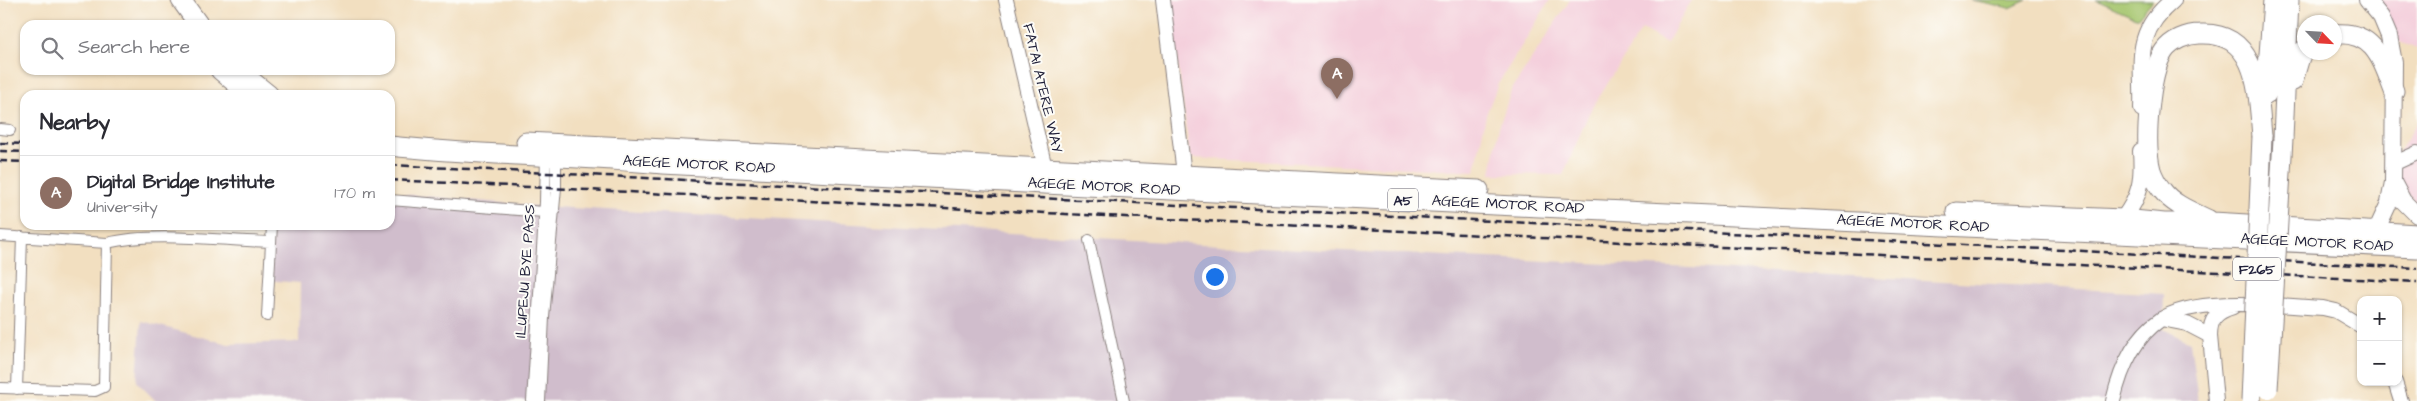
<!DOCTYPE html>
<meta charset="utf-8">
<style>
:root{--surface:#fff;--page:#f2f2f3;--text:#2b2b33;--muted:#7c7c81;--line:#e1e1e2;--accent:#d1495b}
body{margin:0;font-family:"Architects Daughter",sans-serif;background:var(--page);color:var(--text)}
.controls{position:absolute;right:15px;bottom:15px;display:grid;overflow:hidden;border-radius:10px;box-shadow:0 1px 4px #0004}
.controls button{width:45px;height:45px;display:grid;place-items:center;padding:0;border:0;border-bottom:1px solid var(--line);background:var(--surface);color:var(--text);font:25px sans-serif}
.compass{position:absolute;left:2297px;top:15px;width:45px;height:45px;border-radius:50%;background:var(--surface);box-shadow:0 1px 4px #0004;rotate:115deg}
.you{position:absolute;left:1214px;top:276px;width:18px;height:18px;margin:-12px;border:4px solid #fff;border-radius:50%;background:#1a73e8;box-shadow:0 0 0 8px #1a73e833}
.badge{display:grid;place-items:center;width:32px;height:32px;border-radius:50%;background:var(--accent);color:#fff;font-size:16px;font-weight:700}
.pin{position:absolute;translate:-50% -41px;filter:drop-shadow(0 1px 2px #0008)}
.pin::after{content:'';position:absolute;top:26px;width:18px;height:15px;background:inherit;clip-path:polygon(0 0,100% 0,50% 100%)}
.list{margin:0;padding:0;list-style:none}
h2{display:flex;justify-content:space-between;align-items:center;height:65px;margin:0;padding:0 20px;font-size:21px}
h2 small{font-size:16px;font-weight:400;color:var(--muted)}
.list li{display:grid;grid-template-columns:32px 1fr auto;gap:15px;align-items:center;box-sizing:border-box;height:75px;padding:0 20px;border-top:1px solid var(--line)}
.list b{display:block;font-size:19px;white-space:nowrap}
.list p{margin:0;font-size:16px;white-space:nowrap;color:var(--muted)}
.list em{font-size:16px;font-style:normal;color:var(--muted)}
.icon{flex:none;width:28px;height:28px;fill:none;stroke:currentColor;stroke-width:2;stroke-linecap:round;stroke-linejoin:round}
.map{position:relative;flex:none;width:2417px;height:401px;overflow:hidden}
.search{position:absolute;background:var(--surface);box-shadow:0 1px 4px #0004;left:20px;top:20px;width:375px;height:55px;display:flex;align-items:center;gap:12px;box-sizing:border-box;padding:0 18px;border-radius:15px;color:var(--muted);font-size:19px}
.panel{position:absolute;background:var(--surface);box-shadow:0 1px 4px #0004;left:20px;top:90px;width:375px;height:140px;border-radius:15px}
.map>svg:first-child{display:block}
.built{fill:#f4cfdc}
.industrial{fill:#d0bdcc}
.green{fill:#a6c66e;stroke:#647454}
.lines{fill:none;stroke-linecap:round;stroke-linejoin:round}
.street-casing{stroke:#8a807e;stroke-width:12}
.secondary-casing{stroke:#8a807e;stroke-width:16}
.primary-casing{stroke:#8a807e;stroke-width:18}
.highway-casing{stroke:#8a807e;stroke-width:21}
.street{stroke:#fff;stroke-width:10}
.secondary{stroke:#fff;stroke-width:14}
.primary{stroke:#fff;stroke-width:16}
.highway{stroke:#fff;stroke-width:19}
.rail{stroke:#22223b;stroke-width:2.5;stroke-dasharray:8 4;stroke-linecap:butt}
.highway-bridge-casing{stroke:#8a807e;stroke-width:21;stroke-linecap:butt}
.highway-bridge{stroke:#fff;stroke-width:19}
.labels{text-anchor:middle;stroke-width:4;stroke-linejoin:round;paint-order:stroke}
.shield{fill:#fdfcf7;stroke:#646373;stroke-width:1}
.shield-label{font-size:14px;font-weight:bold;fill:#22223b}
.street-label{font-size:15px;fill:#22223b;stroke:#fdfcf7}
</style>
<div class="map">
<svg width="2417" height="401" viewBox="0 0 2417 401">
<rect width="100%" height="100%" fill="#fdfcf7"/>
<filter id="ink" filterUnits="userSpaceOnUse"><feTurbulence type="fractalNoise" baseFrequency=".02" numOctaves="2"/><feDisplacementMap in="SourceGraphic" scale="10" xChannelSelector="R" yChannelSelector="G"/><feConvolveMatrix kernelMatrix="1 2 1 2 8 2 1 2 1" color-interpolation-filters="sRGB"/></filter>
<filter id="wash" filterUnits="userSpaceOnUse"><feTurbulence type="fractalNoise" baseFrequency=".0096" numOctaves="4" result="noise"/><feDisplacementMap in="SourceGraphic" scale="20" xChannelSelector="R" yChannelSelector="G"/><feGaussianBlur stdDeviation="1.12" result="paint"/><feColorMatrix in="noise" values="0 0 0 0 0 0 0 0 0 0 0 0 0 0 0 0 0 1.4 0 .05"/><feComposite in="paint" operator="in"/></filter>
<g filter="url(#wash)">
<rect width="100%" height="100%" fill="#f2dfc0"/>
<!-- built -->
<path class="built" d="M 1170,0 L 1550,0 L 1498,84 L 1486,115 L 1475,171 L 1190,158 Z
M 1570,0 L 1691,0 L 1667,43 L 1642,29 L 1589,113 L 1563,175 L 1491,174 L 1499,127 L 1511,91 Z
M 2377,0 L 2417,0 L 2417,49 L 2392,39 Z
M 2417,123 L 2417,203 L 2387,172 Z"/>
<!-- industrial -->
<path class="industrial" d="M 390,193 L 536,206 L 1202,244 L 1873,277 L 2164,294 L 2163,329 L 2190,342 L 2198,401 L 156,401 L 137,382 L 141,321 L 228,344 L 299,342 L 300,283 L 265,280 L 270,225 L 390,225 Z"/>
<!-- green -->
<path class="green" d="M 1972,0 L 2027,0 L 2010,8 Z
M 2096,0 L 2153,0 L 2138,18 Z"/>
</g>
<g filter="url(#ink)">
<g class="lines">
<defs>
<path id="street" d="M 0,129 L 10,130
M 390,200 L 544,212
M 0,236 L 107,243 C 153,231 222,241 270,242
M 1089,240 L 1124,401
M 267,316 L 272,225
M 0,388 L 95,391 L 104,387 L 107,243
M 17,389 L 22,237
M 532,401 L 545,202 L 546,153
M 540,401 L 544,317 L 556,188 L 556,153"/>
<path id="secondary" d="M 1006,0 L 1045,168 L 1044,175
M 1163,0 L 1184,174
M 2393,164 L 2417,153
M 2161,319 L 2187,324 L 2210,336 L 2216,401
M 2210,336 C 2210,319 2216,312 2233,307
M 2395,382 L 2401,401
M 2113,401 C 2120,371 2133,338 2160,320 C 2197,295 2280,306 2323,308 L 2336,311 L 2361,326"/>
<path id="primary" d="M 2367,0 L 2381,17 L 2389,36 L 2394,63 L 2393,182 L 2389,203 L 2376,231
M 2142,109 C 2144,62 2131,35 2173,0
M 2393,182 L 2403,201 L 2417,215
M 2123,219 C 2141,195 2143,180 2141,151"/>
<path id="highway" d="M 181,0 L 199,25
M 2334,34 C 2374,30 2382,60 2394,91
M 220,70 L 246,92
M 238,70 L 269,95
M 2293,81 L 2300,57 L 2304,50
M 2266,95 L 2273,0
M 2283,139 L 2289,0
M 526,142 L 1479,190
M 390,146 C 481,156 572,155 663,164 L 1044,184 L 2417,248
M 1956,212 L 2123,219 L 2164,223 L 2213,222 L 2417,234
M 2209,220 C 2193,212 2173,205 2162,190 C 2158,185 2153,176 2151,170 C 2144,144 2149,73 2164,51 C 2172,40 2187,34 2200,34 C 2259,31 2258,95 2262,136"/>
</defs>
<!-- street casing -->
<use href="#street" class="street-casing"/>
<!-- secondary casing -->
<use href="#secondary" class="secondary-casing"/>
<!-- primary casing -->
<use href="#primary" class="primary-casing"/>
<!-- highway casing -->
<use href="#highway" class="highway-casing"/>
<!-- street -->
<use href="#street" class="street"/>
<!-- secondary -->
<use href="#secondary" class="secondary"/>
<!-- primary -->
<use href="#primary" class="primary"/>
<!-- highway -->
<use href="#highway" class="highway"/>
<!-- rail -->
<path class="rail" d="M 0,143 L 25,144
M 0,151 L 25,152
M 0,161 L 25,162
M 390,165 L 2417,268
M 390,180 L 2417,282"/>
<defs>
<path id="highway-bridge" d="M 2268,389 L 2283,139
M 2251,401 L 2262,136"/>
</defs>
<!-- highway-bridge casing -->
<use href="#highway-bridge" class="highway-bridge-casing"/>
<!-- highway-bridge -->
<use href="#highway-bridge" class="highway-bridge"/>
</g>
</g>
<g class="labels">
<!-- shield labels -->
<g class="shield">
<rect x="1388" y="188.5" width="30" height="23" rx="4"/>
<rect x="2233" y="257.5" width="48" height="23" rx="4"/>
</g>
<g class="shield-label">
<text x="1403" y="205">A5</text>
<text x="2257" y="274">F265</text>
</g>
<!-- street labels -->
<g class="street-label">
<text transform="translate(1043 88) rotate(77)" y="5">FATAI ATERE WAY</text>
<text transform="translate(699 164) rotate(3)" y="5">AGEGE MOTOR ROAD</text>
<text transform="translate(1104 186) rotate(3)" y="5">AGEGE MOTOR ROAD</text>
<text transform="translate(1508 204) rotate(3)" y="5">AGEGE MOTOR ROAD</text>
<text transform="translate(1913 223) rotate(3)" y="5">AGEGE MOTOR ROAD</text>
<text transform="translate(2317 242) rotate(3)" y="5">AGEGE MOTOR ROAD</text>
<text transform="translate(525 271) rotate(-86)" y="5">ILUPEJU BYE PASS</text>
</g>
</g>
</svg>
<div class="controls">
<button>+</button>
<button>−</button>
</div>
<svg class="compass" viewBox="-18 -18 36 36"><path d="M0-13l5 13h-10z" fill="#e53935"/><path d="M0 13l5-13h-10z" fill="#7c7c81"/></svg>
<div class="you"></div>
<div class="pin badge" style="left:1337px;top:99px;background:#8d6e63">A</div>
<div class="search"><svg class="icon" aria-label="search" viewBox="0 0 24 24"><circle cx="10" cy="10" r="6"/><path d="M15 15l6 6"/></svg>Search here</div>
<section class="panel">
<h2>Nearby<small></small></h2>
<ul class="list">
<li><span class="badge" style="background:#8d6e63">A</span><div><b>Digital Bridge Institute</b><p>University</p></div><em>170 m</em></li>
</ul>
</section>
</div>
